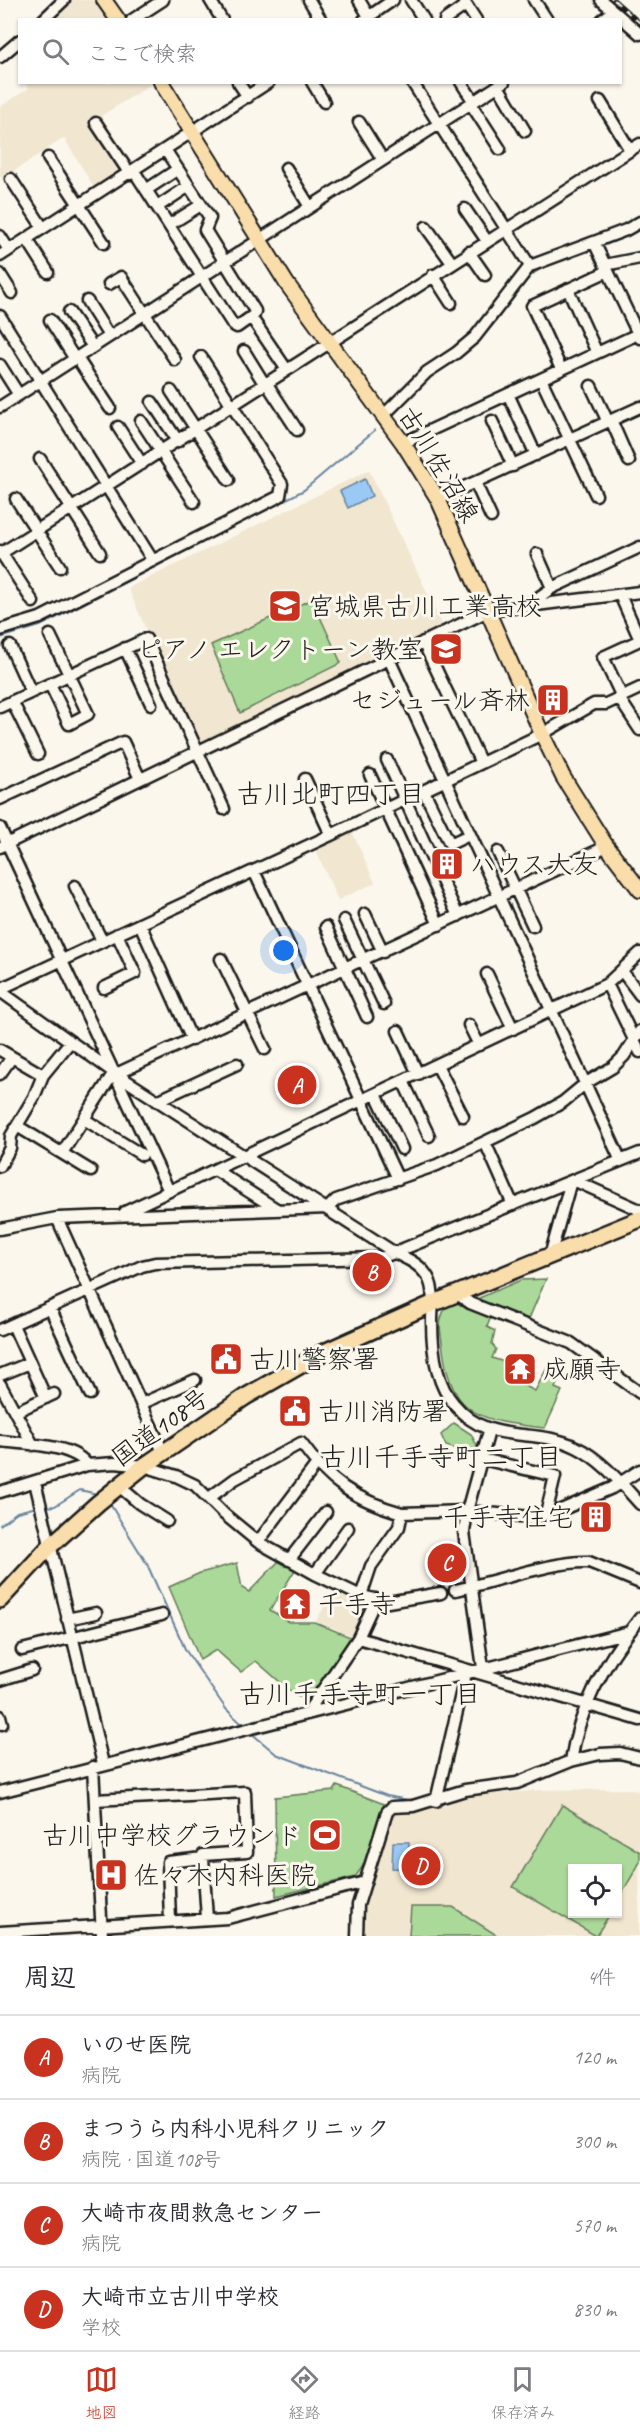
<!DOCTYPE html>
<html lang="ja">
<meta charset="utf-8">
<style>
:root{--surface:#fff;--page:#f7f7f7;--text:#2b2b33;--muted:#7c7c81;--line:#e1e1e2;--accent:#c8321e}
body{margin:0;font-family:Caveat,"Klee One",sans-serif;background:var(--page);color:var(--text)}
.controls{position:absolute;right:18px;bottom:18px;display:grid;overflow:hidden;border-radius:0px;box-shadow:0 2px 4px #0004}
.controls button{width:54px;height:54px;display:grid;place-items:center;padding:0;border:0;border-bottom:2px solid var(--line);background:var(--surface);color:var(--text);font:30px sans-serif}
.you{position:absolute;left:284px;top:951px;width:21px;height:21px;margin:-15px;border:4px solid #fff;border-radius:50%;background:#1a73e8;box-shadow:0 0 0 9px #1a73e833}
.badge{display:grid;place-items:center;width:39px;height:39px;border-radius:50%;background:var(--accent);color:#fff;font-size:20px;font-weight:700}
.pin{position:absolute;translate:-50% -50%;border:3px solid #fff;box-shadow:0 2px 6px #0006}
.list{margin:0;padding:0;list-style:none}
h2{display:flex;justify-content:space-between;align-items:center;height:78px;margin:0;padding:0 24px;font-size:26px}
h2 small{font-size:20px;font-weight:400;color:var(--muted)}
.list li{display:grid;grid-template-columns:39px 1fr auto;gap:18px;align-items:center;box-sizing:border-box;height:84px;padding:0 24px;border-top:2px solid var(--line)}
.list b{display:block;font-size:22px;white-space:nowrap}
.list p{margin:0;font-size:20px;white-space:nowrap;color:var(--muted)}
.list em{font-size:20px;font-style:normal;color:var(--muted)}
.icon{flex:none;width:33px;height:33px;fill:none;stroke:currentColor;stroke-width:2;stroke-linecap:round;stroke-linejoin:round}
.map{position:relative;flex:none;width:640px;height:1936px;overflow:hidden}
.search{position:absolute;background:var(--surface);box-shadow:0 2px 4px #0004;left:18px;right:18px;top:18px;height:66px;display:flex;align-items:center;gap:15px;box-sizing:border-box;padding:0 21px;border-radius:0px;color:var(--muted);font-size:22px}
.sheet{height:414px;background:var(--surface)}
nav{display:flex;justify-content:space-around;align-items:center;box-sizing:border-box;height:84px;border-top:2px solid var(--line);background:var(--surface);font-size:16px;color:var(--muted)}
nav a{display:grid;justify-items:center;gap:3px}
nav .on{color:var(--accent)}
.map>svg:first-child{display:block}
.built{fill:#f1e6d0;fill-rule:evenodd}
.green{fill:#abd999;stroke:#647a5a;stroke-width:1.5}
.water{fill:#9ac9f5;stroke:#68849e;stroke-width:1.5}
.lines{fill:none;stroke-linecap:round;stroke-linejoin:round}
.stream{stroke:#68849e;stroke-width:2}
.minor-casing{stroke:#1c1c1c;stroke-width:15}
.major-casing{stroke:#1c1c1c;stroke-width:18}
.highway-casing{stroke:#1c1c1c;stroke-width:20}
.minor{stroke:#fbf7ec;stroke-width:10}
.major{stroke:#f9ddab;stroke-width:14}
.highway{stroke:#f9ddab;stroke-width:15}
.rail-casing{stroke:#1c1c1c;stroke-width:4.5}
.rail{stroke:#fbf7ec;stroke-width:2;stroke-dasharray:7;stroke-linecap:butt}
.labels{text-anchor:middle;stroke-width:6;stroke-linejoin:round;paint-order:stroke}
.street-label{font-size:26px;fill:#1c1c1c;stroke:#fbf7ec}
.poi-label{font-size:26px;fill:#1c1c1c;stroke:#fbf7ec;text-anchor:start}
.neighbourhood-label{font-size:27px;fill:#1c1c1c;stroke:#fbf7ec}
</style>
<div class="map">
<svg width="640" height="1936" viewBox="0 0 640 1936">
<rect width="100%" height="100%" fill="#fbf7ec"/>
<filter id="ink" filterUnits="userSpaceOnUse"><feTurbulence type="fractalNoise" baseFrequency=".0167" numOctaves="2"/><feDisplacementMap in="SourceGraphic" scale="12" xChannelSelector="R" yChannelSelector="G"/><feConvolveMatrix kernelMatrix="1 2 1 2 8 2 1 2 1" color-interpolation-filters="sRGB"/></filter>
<g filter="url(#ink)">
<!-- built -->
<path class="built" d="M 68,0 L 94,0 L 108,19 L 46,20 Z
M 25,83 L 153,83 L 101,116 L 132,165 L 95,189 L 64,138 L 2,179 L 0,176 L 0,107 L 29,88 Z
M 369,470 L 442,624 L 199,749 L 128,588 Z
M 351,829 L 375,883 L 338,900 L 314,846 Z
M 335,1589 L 360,1600 L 363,1607 L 354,1637 L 316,1621 Z
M 632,1789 L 640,1792 L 639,1936 L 362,1936 L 365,1891 L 391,1815 L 396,1810 L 445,1806 L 464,1796 L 542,1790 ZM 572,1868 L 618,1868 L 618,1914 L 572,1914 Z"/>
<!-- green -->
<path class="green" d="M 312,599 L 341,663 L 240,713 L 211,645 Z
M 546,1279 L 528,1321 L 472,1301 L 521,1280 Z
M 458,1302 L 476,1311 L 492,1314 L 487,1327 L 495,1331 L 492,1344 L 496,1349 L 492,1358 L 507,1363 L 503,1375 L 535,1391 L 549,1364 L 563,1370 L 555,1388 L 562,1391 L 545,1428 C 485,1421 452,1419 443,1350 C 441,1330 436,1323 447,1305 Z
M 454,1423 L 471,1434 L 477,1446 L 474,1455 L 446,1446 L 441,1435 Z
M 279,1561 L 295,1570 L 270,1610 L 289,1622 L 314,1622 L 355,1639 L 311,1700 L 296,1696 L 256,1661 L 241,1672 L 216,1650 L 200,1660 L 169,1587 L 200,1573 L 237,1563 L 242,1588 L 249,1592 Z
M 337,1786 L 384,1804 L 363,1866 L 355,1877 L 276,1896 L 275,1797 L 334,1791 Z
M 562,1805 L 640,1852 L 640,1862 L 618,1900 L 618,1868 L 572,1868 L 572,1914 L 610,1914 L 596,1936 L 513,1887 Z
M 411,1907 L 453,1907 L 498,1936 L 409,1936 Z"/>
<!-- water -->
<path class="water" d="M 365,479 L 372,496 L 348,508 L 340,491 Z
M 393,1842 L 409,1842 L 409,1869 L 392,1868 Z"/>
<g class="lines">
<!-- stream -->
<path class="stream" d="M 600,247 L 628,236 L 640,228
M 480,338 C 501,321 510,294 530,276 C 547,262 574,256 594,249
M 391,417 L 409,397
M 0,638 L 40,626 L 304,490 L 375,430
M 110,1504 L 147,1564 L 186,1651 L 226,1709 L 244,1726
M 46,1507 L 55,1506 L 80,1490 L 97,1494
M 0,1525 L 17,1512 L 37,1507
M 250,1732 L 276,1754 L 387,1796 L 408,1800 L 423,1798
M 577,1753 L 606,1748 L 640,1751
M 475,1783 L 522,1776"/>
<defs>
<path id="minor" d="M 210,0 L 222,20
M 309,0 L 321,20
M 359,0 L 371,20
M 411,0 L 424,20
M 463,0 L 476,20
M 534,0 L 547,20
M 601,0 L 640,34
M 43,20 L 64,0
M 132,20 L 163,0
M 364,20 L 393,0
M 445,20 L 466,5
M 602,20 L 614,11
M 0,57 L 20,40
M 238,82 L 248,97
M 312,82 L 324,102
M 412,82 L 530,266
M 461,82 L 474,102
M 498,86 L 525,131
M 600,101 L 630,150
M 471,104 L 500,149
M 359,122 L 383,160
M 96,123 L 130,174
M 48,158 L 104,243
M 286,168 L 310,207
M 134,171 L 233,325 L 237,327 L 254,315 L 255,311 L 205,230 L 210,218 L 166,151
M 11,179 L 43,228
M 146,190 L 178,169
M 157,207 L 189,186
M 465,209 L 487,241
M 169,225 L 201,205
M 426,227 L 452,263
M 0,236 L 9,250
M 27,239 L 48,272
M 594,242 L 640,338
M 469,252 L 485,275
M 0,256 L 269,82
M 605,265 L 640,258
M 0,274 L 12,293
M 433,275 L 451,303
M 109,284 L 121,277 L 175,360
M 568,289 L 597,353
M 87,301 L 109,336
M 69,312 L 93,347
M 0,316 L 153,561
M 251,317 L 287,370
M 50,320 L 75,359
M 244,351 L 265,385
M 77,358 L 110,408
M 0,365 L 19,395
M 561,369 L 532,306 L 608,271
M 541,379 L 596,495
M 267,384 L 297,430
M 591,386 L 608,422
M 171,391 L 229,480
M 508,394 L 536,455
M 152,402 L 178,441
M 0,407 L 504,82
M 383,416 L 427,372 L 456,353 L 475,337 L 530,266 L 626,230 L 640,222
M 611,420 L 629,461
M 141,421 L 194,502
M 492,421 L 513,466
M 118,427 L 142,464
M 403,443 L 640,333
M 40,459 L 100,553
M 475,482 L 491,517
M 16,499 L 60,567
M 438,499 L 640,407
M 0,551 L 33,602
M 0,554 L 640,144
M 537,554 L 552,588
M 620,595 L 640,640 L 603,657 L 622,697
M 525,607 L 552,588 L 640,547
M 0,630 L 40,618 L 280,496 L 282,484 L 201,357
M 50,635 L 88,714 L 69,724 L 50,684
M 423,642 L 481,763
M 10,646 L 31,692
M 125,648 L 151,704
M 389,659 L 621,1161
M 619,698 L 640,730
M 12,701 L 38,754
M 0,707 L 146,639 L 224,809
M 387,760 L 458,916
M 370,775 L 439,925
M 305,779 L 331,835
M 424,791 L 450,844 L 469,835
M 0,799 L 123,742 L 140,779
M 0,828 L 169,1191
M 0,847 L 488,611 L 640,592
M 498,852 L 533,926
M 254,871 L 398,1179
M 75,886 L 102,941
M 365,914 L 383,952
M 344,920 L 384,1004
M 140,924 L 192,1040
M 326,927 L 367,1017
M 221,959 L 265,1049
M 622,971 L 640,995
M 487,974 L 513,1029
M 607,984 L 640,1052
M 104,988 L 135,973 L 117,934
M 0,989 L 331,835 L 542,734 L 594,704 L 606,704 L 640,688
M 0,991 L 116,1074 L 395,1253 C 405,1258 418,1263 425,1273 C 436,1286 432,1306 432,1321 C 432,1348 436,1384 454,1404 C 489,1447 532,1426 576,1447 C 601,1459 622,1484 640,1504
M 469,1025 L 479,1045
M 398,1031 L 418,1074
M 0,1050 L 43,1075
M 437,1065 L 463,1116
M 0,1074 L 12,1057
M 403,1081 L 429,1136
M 376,1094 L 402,1149
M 157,1101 L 237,1064
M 84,1119 L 142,1155
M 17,1126 L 91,1171
M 485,1142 L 513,1205
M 62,1153 L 111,1077 L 116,1074 L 599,850 L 605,844
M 0,1166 L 10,1148 L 11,1136 L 34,1097 L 43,1075 L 70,1042
M 215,1170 L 278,1210
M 573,1180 L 640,1210
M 125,1212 L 607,984 L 640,953
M 57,1218 L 163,1452
M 0,1229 L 57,1218 L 328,1208 L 336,1200 L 437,1165 L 535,1118 L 563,1102 L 586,1083 L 613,1067 L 624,1056 L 640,1031
M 550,1256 L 571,1181
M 457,1294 L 470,1303 L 571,1343 L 640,1393
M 50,1308 L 90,1394
M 13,1325 L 46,1398
M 0,1330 L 142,1266 L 155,1263 L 381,1258 L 640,1153
M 0,1375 L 30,1363
M 0,1384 L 33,1445
M 141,1404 L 195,1380
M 15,1412 L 54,1394
M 0,1441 C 24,1444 74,1444 87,1465
M 482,1459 L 555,1476 L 546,1514
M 35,1482 L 103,1764
M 119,1486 L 140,1504 L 167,1521
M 0,1492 L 87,1465 L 115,1463 L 144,1466 L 176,1476 L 195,1485 L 224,1514 L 258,1542 L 315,1574 L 361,1596 L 388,1602 L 441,1593
M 209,1498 L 235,1479 L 301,1443 C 329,1482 355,1500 402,1513
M 258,1542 L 316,1465
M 289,1560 L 326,1512
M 315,1574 L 348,1528
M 455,1590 C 493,1583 554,1560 589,1562 L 640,1583
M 361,1596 L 371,1566 L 399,1527 L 402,1513 L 467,1511 L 531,1517 L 554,1513 L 612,1488 L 640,1470
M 67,1619 L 96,1613
M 358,1638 L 640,1720
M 22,1650 L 162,1615
M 483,1668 L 464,1532 L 467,1511 L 489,1431
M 0,1680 L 32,1670
M 311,1712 L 311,1707 L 358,1638 L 376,1599
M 0,1716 L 2,1724
M 571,1761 C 579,1707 606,1660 640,1618
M 93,1767 L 102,1936
M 0,1792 L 629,1632
M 95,1800 L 245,1792 L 247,1852 L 203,1855 L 203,1858
M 436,1801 L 466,1673
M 170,1921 L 168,1862 L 203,1858 L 207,1919
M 0,1932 L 228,1918 L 361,1883
M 357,1936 L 358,1905 L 387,1812 L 392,1807 L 413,1806 L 465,1790 L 517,1783 L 571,1761 L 600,1754 L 620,1753 L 640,1758"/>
<path id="major" d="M 104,0 L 118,20
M 161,82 L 287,284 L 403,443 L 438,499 L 542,734 L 563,777 L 605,844 L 640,890"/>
<path id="highway" d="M 0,1600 L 49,1547 L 98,1503 L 144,1466 L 245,1397 L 322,1353 L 434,1303 L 640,1219"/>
</defs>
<!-- minor casing -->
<use href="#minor" class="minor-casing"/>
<!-- major casing -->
<use href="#major" class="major-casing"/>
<!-- highway casing -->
<use href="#highway" class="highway-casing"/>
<!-- minor -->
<use href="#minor" class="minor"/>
<!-- major -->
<use href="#major" class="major"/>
<!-- highway -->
<use href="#highway" class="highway"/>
<defs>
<path id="rail" d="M 614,0 L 640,23"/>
</defs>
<!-- rail casing -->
<use href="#rail" class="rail-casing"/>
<!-- rail -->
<use href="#rail" class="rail"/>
</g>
</g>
<!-- icons -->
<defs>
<symbol id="school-square" viewBox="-11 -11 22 22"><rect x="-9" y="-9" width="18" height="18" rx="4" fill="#c8321e" stroke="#fbf7ec"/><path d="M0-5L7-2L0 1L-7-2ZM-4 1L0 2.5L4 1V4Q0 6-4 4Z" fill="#fff"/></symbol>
<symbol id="building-square" viewBox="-11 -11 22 22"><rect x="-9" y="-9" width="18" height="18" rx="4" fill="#c8321e" stroke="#fbf7ec"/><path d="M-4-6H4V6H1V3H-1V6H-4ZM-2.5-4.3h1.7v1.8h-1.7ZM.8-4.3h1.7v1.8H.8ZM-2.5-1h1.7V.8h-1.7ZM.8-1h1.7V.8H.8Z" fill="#fff"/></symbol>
<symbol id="civic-square" viewBox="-11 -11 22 22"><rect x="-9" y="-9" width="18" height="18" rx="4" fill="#c8321e" stroke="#fbf7ec"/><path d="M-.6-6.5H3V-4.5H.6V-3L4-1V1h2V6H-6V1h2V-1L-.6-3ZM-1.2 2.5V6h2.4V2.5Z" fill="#fff"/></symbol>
<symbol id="temple-square" viewBox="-11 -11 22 22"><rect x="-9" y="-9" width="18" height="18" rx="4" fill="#c8321e" stroke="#fbf7ec"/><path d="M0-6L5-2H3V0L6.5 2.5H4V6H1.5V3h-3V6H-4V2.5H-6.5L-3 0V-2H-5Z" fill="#fff"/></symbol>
<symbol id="stadium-square" viewBox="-11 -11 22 22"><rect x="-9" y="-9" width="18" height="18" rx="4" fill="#c8321e" stroke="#fbf7ec"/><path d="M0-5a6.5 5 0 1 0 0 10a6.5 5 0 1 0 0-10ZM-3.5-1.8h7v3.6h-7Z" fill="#fff"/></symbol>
<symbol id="hospital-square" viewBox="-11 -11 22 22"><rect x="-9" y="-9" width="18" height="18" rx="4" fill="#c8321e" stroke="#fbf7ec"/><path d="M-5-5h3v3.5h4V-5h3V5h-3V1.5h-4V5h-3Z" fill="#fff"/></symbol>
</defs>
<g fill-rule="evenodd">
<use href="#school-square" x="266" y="587" width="38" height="38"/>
<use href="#school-square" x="427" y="630" width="38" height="38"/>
<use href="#building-square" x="534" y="681" width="38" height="38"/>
<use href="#building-square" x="428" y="845" width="38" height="38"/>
<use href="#civic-square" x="207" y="1340" width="38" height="38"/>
<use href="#temple-square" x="501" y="1350" width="38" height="38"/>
<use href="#civic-square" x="276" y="1392" width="38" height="38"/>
<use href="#building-square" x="577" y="1498" width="38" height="38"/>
<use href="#temple-square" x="276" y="1585" width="38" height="38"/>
<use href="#stadium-square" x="306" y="1816" width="38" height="38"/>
<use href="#hospital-square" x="92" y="1856" width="38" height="38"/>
</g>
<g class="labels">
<!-- street labels -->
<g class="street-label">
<text transform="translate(439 464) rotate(59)" y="9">古川佐沼線</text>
<text transform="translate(160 1427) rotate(-36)" y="9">国道108号</text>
</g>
<!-- poi labels -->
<g class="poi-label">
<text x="308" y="615">宮城県古川工業高校</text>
<text x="423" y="658" text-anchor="end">ピアノ エレクトーン教室</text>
<text x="530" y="709" text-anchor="end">セジュール斉林</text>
<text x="470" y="873">ハウス大友</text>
<text x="249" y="1368">古川警察署</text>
<text x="543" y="1378">成願寺</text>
<text x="318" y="1420">古川消防署</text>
<text x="573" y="1526" text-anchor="end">千手寺住宅</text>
<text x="318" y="1613">千手寺</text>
<text x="302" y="1844" text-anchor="end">古川中学校グラウンド</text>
<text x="134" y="1884">佐々木内科医院</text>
</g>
<!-- neighbourhood labels -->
<g class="neighbourhood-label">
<text x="331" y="803">古川北町四丁目</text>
<text x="441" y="1466">古川千手寺町二丁目</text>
<text x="360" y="1703">古川千手寺町一丁目</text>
</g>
</g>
</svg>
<div class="controls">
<button><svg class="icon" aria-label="locate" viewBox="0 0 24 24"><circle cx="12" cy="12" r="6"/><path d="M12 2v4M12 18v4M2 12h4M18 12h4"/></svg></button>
</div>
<div class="you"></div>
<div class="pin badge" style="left:297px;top:1085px">A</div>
<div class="pin badge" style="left:372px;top:1272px">B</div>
<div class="pin badge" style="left:447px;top:1563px">C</div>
<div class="pin badge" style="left:421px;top:1866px">D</div>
<div class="search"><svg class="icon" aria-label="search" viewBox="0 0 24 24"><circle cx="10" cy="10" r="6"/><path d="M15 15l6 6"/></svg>ここで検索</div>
</div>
<section class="sheet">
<h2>周辺<small>4件</small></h2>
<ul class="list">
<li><span class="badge">A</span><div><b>いのせ医院</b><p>病院</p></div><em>120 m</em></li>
<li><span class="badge">B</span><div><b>まつうら内科小児科クリニック</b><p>病院 · 国道108号</p></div><em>300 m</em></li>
<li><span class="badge">C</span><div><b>大崎市夜間救急センター</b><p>病院</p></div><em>570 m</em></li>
<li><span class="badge">D</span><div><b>大崎市立古川中学校</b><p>学校</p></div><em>830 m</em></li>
</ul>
</section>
<nav>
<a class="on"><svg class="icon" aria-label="map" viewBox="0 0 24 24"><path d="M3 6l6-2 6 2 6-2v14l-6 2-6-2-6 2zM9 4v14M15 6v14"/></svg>地図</a>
<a><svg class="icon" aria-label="directions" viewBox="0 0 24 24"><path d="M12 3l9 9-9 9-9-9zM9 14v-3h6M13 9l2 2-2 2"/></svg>経路</a>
<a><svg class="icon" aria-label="saved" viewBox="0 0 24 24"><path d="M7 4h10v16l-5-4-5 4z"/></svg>保存済み</a>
</nav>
